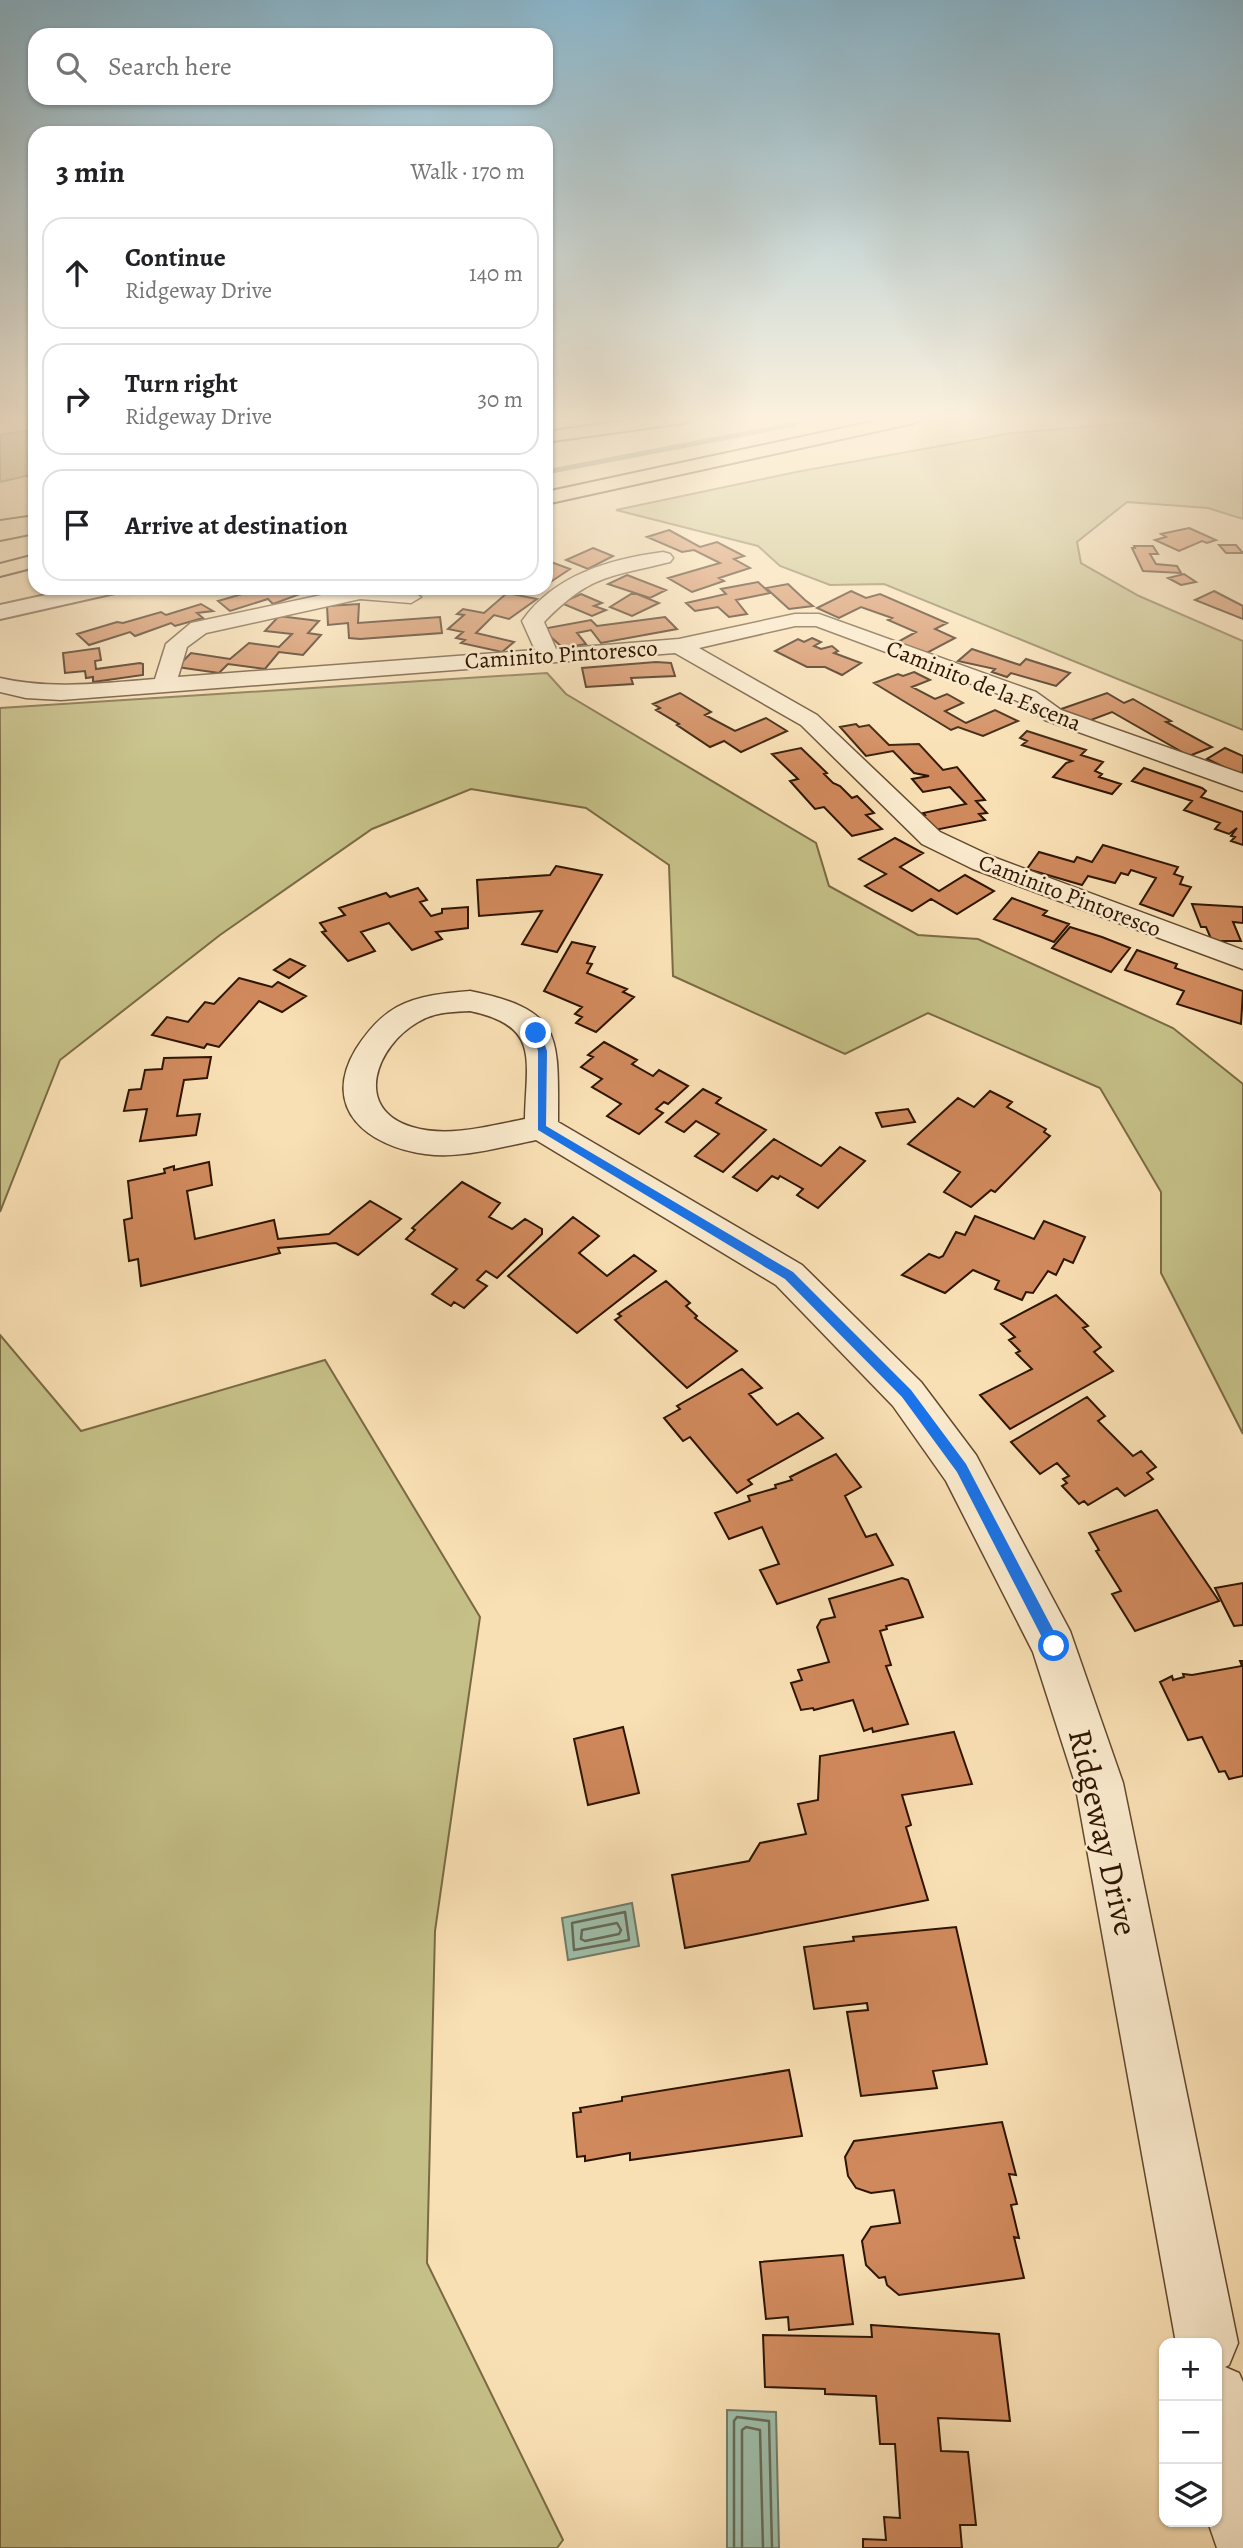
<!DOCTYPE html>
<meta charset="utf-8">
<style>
:root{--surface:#fff;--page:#f2f2f2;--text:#202124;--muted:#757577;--line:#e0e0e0}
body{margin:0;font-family:Alegreya,serif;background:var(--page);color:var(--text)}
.controls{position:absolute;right:21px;bottom:21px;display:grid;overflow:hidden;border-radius:14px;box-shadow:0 2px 5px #0004}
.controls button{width:63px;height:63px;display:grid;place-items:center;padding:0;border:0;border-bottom:2px solid var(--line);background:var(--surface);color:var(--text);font:35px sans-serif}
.stop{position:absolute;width:21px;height:21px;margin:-16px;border:5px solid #1a73e8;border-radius:50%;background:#fff}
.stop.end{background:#1a73e8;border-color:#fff;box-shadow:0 2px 7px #0008}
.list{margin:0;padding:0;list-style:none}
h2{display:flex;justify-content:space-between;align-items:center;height:91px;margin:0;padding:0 28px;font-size:30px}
h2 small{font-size:23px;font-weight:400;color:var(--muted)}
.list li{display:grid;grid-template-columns:46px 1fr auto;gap:21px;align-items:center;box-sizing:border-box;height:112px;margin:0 14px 14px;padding:0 14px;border:2px solid var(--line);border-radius:21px}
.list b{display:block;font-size:26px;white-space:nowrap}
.list p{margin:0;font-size:23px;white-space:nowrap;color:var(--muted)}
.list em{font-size:23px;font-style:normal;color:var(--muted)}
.icon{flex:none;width:38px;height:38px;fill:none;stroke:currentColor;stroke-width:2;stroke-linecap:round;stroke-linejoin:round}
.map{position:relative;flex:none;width:1243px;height:2548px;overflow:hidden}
.search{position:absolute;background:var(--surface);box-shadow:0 2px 5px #0004;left:28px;top:28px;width:525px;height:77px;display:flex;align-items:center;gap:18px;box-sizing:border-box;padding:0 24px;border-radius:21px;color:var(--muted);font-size:26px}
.panel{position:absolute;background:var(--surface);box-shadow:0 2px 5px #0004;left:28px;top:126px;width:525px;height:469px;border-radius:21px}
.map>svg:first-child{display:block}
.green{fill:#c5c087;stroke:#7a6a44;stroke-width:2}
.water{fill:#9ebda9;stroke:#717a65;stroke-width:2}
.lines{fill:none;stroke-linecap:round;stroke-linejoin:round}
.shore{stroke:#666954;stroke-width:2.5}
.stream{stroke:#717a65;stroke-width:5}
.building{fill:#d0895c;stroke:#2e1500;stroke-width:2}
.minor-casing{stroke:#61482d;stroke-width:3}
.tertiary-casing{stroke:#61482d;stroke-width:4}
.primary-casing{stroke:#2e1500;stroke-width:4}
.motorway-casing{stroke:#2e1500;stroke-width:4}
.minor{fill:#fbebce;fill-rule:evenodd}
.tertiary{fill:#fbebce;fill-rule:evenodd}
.primary{fill:#f9e0b4;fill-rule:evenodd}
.motorway{fill:#f9e0b4;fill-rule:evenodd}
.route{fill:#1a73e8}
.labels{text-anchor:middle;stroke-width:5;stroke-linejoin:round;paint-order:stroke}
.far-street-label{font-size:23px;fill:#2e1500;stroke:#fbebce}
.near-street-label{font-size:33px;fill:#2e1500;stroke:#fbebce}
</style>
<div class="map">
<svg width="1243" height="2548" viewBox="0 0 1243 2548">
<rect width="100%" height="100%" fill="#f9e0b4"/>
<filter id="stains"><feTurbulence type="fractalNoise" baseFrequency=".00286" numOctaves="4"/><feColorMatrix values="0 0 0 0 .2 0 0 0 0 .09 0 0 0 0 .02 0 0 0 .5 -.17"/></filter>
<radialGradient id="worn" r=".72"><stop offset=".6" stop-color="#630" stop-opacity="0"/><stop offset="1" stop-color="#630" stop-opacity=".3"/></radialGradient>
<!-- green -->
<path class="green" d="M 1186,418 L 1243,418 L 1243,519 L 1208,508 L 1127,502 L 1077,542 L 1081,563 L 1139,596 L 1243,641 L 1243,730 L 884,584 L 830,585 L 780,566 L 758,546 L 616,510 L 796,472 L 1012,433 Z
M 35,429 L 35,474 L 0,482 L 0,435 Z
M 547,673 L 566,694 L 816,843 L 829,886 L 918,935 L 978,939 L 1173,1028 L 1243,1084 L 1243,1434 L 1161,1273 L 1161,1192 L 1100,1088 L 928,1013 L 845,1054 L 673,976 L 669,865 L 586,808 L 471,789 L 372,829 L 220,935 L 60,1060 L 0,1212 L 0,708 Z
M 0,1335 L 81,1431 L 325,1360 L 480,1617 L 435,1931 L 427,2263 L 563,2540 L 557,2548 L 0,2548 Z"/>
<!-- water -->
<path class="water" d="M 632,1903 L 639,1946 L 568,1960 L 562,1918 Z
M 727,2410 L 776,2412 L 779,2548 L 727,2548 Z"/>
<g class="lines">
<!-- shore -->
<path class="shore" d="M 625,1912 L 629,1940 L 574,1950 L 572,1923 Z
M 617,1923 L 621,1930 L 619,1934 L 585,1941 L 581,1939 L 582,1930 Z
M 734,2548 L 734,2421 L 737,2417 L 769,2421 L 772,2548
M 742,2548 L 742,2430 L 746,2427 L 760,2430 L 763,2548"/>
<!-- stream -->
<path class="stream" d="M 546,472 L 796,424"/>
</g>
<!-- building -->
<path class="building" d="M 1189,528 L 1216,540 L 1207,543 L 1202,541 L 1179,551 L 1155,540 L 1166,537 L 1161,534 Z
M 669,530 L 700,547 L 717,542 L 744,556 L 734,559 L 750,568 L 719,578 L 724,581 L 692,592 L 668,578 L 720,563 L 694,550 L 682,552 L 647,537 Z
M 1219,545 L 1236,545 L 1243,553 L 1226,553 Z
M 1134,546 L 1153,546 L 1158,554 L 1150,554 L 1156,564 L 1177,566 L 1181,573 L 1143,571 L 1132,548 L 1135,548 Z
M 593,548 L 613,556 L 588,569 L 566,560 Z
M 551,562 L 570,569 L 546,585 L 546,564 Z
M 1184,574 L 1196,582 L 1181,585 L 1168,578 Z
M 627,575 L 666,590 L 650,598 L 608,584 Z
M 758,582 L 770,593 L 736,600 L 747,614 L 729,617 L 718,607 L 695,611 L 686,603 L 726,594 L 721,589 Z
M 788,584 L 805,600 L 813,606 L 789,609 L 766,588 Z
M 280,588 L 316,588 L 273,604 L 268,599 L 230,611 L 218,601 L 256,590 L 263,593 Z
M 851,591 L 866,598 L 880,594 L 947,623 L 935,629 L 955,638 L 923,655 L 896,643 L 916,632 L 888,620 L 892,618 L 861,607 L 839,618 L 817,608 Z
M 1214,591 L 1243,606 L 1243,619 L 1195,600 Z
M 507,593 L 537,599 L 509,619 L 494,615 L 476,633 L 514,642 L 502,652 L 461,643 L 465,640 L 456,638 L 463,632 L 448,629 L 464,615 L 457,614 L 463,609 L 484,613 Z
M 581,594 L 602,603 L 594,606 L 606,610 L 592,616 L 561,603 Z
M 631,594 L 637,594 L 659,603 L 632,616 L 610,607 Z
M 201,604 L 213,611 L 197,613 L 203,618 L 175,626 L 171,623 L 135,636 L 130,632 L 89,645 L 77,634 L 117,622 L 123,623 L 161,612 L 166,615 Z
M 359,604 L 358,623 L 440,617 L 442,633 L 360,639 L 349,638 L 348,623 L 328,625 L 327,606 Z
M 279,616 L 319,621 L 308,633 L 321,635 L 303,655 L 279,652 L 265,669 L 228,664 L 219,673 L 177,667 L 191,653 L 230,659 L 249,643 L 279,647 L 292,634 L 265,631 Z
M 665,617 L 677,629 L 601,643 L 591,630 L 577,633 L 586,644 L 563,648 L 542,629 L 591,620 L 597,626 Z
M 812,638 L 821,642 L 814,646 L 821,649 L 832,646 L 838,651 L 834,653 L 861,663 L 842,675 L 825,667 L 807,667 L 775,651 L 798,639 L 804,642 Z
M 99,648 L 101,660 L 95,661 L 96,669 L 140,663 L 143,664 L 143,675 L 93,682 L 93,677 L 86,678 L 85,671 L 65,673 L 63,653 Z
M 972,649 L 1020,665 L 1026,659 L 1070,673 L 1056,686 L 1011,673 L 1007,677 L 992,672 L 995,669 L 958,661 Z
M 656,662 L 671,663 L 675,676 L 631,678 L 633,684 L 586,687 L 582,668 Z
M 914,672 L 930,680 L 912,687 L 935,699 L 947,694 L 963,703 L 945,711 L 966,723 L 995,710 L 1018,721 L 983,736 L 958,727 L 951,730 L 874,683 L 898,674 L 903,676 Z
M 680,693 L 711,712 L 705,715 L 735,731 L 766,718 L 787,731 L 741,752 L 724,741 L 710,747 L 677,725 L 679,724 L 656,710 L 660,708 L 653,704 Z
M 1107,693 L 1124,703 L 1133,699 L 1171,721 L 1166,722 L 1212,747 L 1189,756 L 1112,712 L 1083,723 L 1061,709 Z
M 856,724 L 859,727 L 869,725 L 889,745 L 919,744 L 943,770 L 957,767 L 985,800 L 976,801 L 987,813 L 979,814 L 985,820 L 935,830 L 921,816 L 925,815 L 923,813 L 966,804 L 950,787 L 923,792 L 912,779 L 929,776 L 914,773 L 893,751 L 866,756 L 840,727 Z
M 1027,731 L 1086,750 L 1081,755 L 1103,762 L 1095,771 L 1102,774 L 1099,777 L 1121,784 L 1112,794 L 1053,777 L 1066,763 L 1072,761 L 1022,745 L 1027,741 L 1020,738 Z
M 801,748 L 827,773 L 824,774 L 833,783 L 840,786 L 852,798 L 857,796 L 874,813 L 866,815 L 882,829 L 852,836 L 824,807 L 815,809 L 790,781 L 798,779 L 772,754 Z
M 1225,748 L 1243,756 L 1243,772 L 1239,774 L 1207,759 Z
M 1144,768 L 1202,788 L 1206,791 L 1201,797 L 1243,812 L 1243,845 L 1231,841 L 1235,837 L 1231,836 L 1237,828 L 1229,834 L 1215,829 L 1220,823 L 1184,810 L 1192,801 L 1132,781 Z
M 895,838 L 923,853 L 900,867 L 939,891 L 965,875 L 994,891 L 957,914 L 931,899 L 912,911 L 875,892 L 865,886 L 886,874 L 859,859 Z
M 1103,845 L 1178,867 L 1174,874 L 1183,877 L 1180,884 L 1191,887 L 1173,916 L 1140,904 L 1156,878 L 1131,870 L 1128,875 L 1121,873 L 1115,883 L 1088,876 L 1082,885 L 1027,869 L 1039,852 L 1074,862 L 1077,857 L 1092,862 Z
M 556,866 L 602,875 L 557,952 L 522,944 L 542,911 L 479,916 L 477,880 L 550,875 Z
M 418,888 L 427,900 L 420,902 L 431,916 L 442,913 L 442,909 L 468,907 L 468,928 L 436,932 L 442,939 L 412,950 L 389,923 L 361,932 L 375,951 L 348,961 L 322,932 L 326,931 L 320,923 L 345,915 L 339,908 L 386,893 L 390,897 Z
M 1012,898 L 1047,911 L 1043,915 L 1069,924 L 1054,942 L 994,919 Z
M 1192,904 L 1243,907 L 1243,923 L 1233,922 L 1241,941 L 1212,941 L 1206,927 L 1201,927 Z
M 1070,927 L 1102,937 L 1130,948 L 1111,972 L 1052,948 Z
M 572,942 L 595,947 L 587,963 L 592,964 L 587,973 L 627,989 L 623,992 L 634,997 L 596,1032 L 576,1023 L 582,1017 L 575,1014 L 582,1007 L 544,991 Z
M 1137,950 L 1177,964 L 1175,968 L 1243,991 L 1241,1024 L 1177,1004 L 1184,991 L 1125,970 Z
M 290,959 L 305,966 L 289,978 L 274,970 Z
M 239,978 L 272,987 L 278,982 L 306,996 L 282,1012 L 259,1001 L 219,1047 L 207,1044 L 204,1048 L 152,1035 L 167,1017 L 188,1022 L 205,1002 L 214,1004 Z
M 604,1042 L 637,1060 L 632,1064 L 653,1076 L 659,1070 L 688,1086 L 668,1104 L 664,1102 L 656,1109 L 663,1113 L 639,1134 L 607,1116 L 621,1104 L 592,1087 L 602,1079 L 581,1067 L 593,1057 L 588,1055 Z
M 211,1057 L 207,1078 L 184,1080 L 177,1116 L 200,1114 L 196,1135 L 140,1141 L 147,1109 L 124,1111 L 129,1090 L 141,1089 L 145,1070 L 162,1069 L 164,1058 Z
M 703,1089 L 721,1098 L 716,1103 L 766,1130 L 723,1172 L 695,1156 L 719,1134 L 696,1121 L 684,1132 L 666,1122 Z
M 990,1091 L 1012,1102 L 1007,1107 L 1046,1129 L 1044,1132 L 1050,1136 L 995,1192 L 991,1190 L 971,1207 L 944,1192 L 960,1172 L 908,1144 L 958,1098 L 974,1107 Z
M 908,1109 L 915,1122 L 882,1127 L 876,1113 Z
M 774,1139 L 821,1166 L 840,1147 L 865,1161 L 818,1208 L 797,1195 L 803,1189 L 780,1176 L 778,1179 L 772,1176 L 757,1191 L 733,1177 Z
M 209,1162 L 212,1185 L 187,1191 L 195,1239 L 274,1220 L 278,1239 L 329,1234 L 370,1201 L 401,1219 L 358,1255 L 336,1243 L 278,1248 L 280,1253 L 141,1286 L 138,1259 L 129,1261 L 124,1220 L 132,1218 L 128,1181 L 165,1173 L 164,1169 L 174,1166 L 174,1170 Z
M 462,1182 L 500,1203 L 489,1217 L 512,1229 L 525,1219 L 542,1229 L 542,1234 L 497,1278 L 486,1271 L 477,1280 L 487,1286 L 464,1308 L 454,1302 L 451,1306 L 432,1294 L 457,1269 L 406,1239 L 415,1230 L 412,1228 Z
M 975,1216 L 1034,1239 L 1044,1221 L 1085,1237 L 1073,1263 L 1064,1259 L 1056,1275 L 1048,1271 L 1033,1293 L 1026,1292 L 1022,1300 L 995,1289 L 999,1281 L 973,1270 L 945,1293 L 902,1275 L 929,1254 L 939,1258 L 943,1256 L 956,1232 L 965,1235 Z
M 573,1217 L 599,1236 L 579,1253 L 607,1276 L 634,1255 L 656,1271 L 577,1333 L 508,1276 Z
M 666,1281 L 690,1303 L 686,1306 L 697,1316 L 695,1318 L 737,1351 L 687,1388 L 615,1320 L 621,1316 L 618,1314 Z
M 1056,1295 L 1088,1326 L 1083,1328 L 1101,1347 L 1094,1352 L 1113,1371 L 1010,1429 L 980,1395 L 1032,1369 L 1016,1353 L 1020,1351 L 1009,1340 L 1015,1337 L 1001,1324 Z
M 742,1369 L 762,1388 L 749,1394 L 777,1425 L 798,1413 L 823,1438 L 748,1480 L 752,1484 L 737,1493 L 690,1437 L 683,1441 L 664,1418 L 680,1409 L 677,1406 Z
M 1087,1397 L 1105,1416 L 1098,1421 L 1133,1456 L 1141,1451 L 1156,1467 L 1147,1473 L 1153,1479 L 1125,1496 L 1117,1488 L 1088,1505 L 1084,1501 L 1079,1504 L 1062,1486 L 1067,1483 L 1063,1479 L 1069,1476 L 1057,1463 L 1040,1474 L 1011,1442 Z
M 836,1454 L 861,1487 L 845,1496 L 866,1537 L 876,1534 L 893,1565 L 777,1604 L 760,1570 L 779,1564 L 762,1527 L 729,1539 L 715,1513 L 750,1501 L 748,1496 L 776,1488 L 775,1485 L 792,1480 L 790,1477 Z
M 1157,1510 L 1219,1601 L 1135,1631 L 1112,1594 L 1121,1591 L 1096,1551 L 1099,1550 L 1089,1533 Z
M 902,1578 L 908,1580 L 923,1617 L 886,1626 L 887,1629 L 880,1631 L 891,1665 L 886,1666 L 908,1724 L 873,1732 L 872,1728 L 864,1731 L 853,1700 L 814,1710 L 813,1708 L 801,1710 L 791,1683 L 802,1680 L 798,1670 L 829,1662 L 817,1627 L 821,1620 L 835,1617 L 829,1599 Z
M 1243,1583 L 1243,1625 L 1234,1626 L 1215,1588 Z
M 1240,1661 L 1243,1661 L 1243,1776 L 1229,1779 L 1225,1771 L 1219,1772 L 1202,1737 L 1188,1740 L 1160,1682 L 1172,1676 L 1173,1680 L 1184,1677 L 1183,1674 L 1192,1675 L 1242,1666 Z
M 623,1727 L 639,1793 L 588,1805 L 574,1739 Z
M 954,1732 L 972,1784 L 902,1795 L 911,1825 L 906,1827 L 928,1900 L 685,1948 L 672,1875 L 749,1861 L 760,1843 L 806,1834 L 798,1804 L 818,1800 L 820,1756 Z
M 956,1927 L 987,2064 L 933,2071 L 937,2088 L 861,2096 L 847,2012 L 868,2010 L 867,2003 L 814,2009 L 804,1947 L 854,1941 L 853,1937 Z
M 789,2070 L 802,2136 L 630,2160 L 630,2153 L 585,2161 L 585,2156 L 577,2157 L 573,2113 L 581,2112 L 580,2108 L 622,2101 L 622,2097 Z
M 1002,2122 L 1016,2175 L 1009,2174 L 1017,2204 L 1011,2205 L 1019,2238 L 1014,2237 L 1024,2278 L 899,2295 L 887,2285 L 885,2277 L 879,2278 L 866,2265 L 862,2241 L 871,2227 L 900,2223 L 894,2190 L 871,2193 L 856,2188 L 848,2176 L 845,2157 L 854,2141 Z
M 843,2255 L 853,2324 L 789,2330 L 788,2317 L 766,2319 L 760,2262 Z
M 871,2325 L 999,2334 L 1010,2421 L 938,2418 L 941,2451 L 968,2452 L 976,2525 L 960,2525 L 962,2548 L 863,2548 L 863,2539 L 886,2540 L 884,2517 L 900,2518 L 895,2444 L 880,2444 L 876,2396 L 825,2394 L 825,2389 L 765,2387 L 763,2335 L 872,2337 Z"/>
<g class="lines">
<defs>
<path id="minor" d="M 663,552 L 670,554 L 673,558 L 670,562 C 610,577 591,574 544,622 L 556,649 L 679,639 L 795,614 L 819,614 L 1036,692 L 1061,710 L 1243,774 L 1243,791 L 1045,720 L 1020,702 L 816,626 L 795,626 L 699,648 L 817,715 L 940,832 L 993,857 L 1243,950 L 1243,969 L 973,869 L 922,844 L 801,725 L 675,653 L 61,700 L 26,698 L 0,692 L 0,678 C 52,690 103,683 155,679 L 166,644 L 191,623 L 354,588 L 411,591 L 421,597 L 411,603 L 360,599 L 206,633 L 187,647 L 178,677 L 535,650 L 522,621 C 554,575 610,559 663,552 Z
M 470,991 C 564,1010 558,1036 558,1122 L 802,1265 L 921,1382 L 976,1455 L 1070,1631 L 1123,1783 L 1238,2343 L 1229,2365 L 1225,2367 L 1239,2373 L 1243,2382 L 1243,2548 L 1217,2548 L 1208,2522 L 1217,2522 L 1217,2343 L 1176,2343 L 1075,1783 L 1033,1652 L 946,1481 L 893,1406 L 776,1285 L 536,1140 C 500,1147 463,1159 425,1154 C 368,1146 320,1109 356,1049 C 367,1032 379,1017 397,1007 C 419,995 446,993 470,991 ZM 470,1011 C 541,1026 526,1059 525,1119 C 489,1126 448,1138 412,1127 C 352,1109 376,1046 418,1022 C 434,1012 452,1012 470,1011 Z"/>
<path id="tertiary" d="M 78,588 L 118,588 L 115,593 L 0,619 L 0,605 Z"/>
<path id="primary" d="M 646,418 L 692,418 L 683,423 L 546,442 L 546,432 Z
M 890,418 L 923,418 L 914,423 L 546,504 L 546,492 Z
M 35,521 L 35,533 L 0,540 L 0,528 Z
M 35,555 L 35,567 L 0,576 L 0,564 Z"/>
<path id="motorway" d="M 35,516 L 35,528 L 0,533 L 0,521 Z"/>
</defs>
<!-- minor casing -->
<use href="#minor" class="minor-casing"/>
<!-- tertiary casing -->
<use href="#tertiary" class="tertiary-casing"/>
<!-- primary casing -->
<use href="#primary" class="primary-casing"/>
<!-- motorway casing -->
<use href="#motorway" class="motorway-casing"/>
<!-- minor -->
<use href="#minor" class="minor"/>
<!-- tertiary -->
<use href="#tertiary" class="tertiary"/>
<!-- primary -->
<use href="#primary" class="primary"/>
<!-- motorway -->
<use href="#motorway" class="motorway"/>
</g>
<!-- sky -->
<linearGradient id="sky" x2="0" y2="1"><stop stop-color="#8ab8cf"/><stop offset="0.54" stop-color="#fcf1dd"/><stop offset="1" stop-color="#fcf1dd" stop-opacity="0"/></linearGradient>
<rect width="1243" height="775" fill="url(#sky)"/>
<!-- route -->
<path class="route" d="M 533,1031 L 540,1031 L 547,1051 L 546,1126 L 793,1272 L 911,1390 L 966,1464 L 1059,1641 L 1059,1651 L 1049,1651 L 957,1472 L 902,1397 L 785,1279 L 538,1130 L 538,1051 Z"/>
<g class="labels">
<!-- far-street labels -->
<g class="far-street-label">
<text transform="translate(561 654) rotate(-4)" y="8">Caminito Pintoresco</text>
<text transform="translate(984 685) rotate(22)" y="8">Caminito de la Escena</text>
<text transform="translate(1070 895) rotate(21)" y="8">Caminito Pintoresco</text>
</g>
<!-- near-street labels -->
<g class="near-street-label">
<text transform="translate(1104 1832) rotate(77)" y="12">Ridgeway Drive</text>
</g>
</g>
<rect width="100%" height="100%" filter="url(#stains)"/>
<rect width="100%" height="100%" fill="url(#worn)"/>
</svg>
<div class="controls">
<button>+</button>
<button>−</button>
<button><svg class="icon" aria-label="layers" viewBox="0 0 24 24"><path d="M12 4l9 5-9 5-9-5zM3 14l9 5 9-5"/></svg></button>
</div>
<div class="stop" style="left:1054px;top:1646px"></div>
<div class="stop end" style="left:536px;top:1033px"></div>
<div class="search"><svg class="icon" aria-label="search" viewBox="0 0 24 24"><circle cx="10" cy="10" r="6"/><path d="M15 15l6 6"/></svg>Search here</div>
<section class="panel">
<h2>3 min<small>Walk · 170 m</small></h2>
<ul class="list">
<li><svg class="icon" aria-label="ahead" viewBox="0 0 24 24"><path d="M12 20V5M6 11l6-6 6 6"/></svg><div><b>Continue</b><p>Ridgeway Drive</p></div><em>140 m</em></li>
<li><svg class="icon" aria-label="right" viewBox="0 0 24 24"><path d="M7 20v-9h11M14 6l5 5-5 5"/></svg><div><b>Turn right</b><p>Ridgeway Drive</p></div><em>30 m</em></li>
<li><svg class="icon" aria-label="arrive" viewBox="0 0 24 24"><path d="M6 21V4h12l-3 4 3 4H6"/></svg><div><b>Arrive at destination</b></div></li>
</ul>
</section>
</div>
